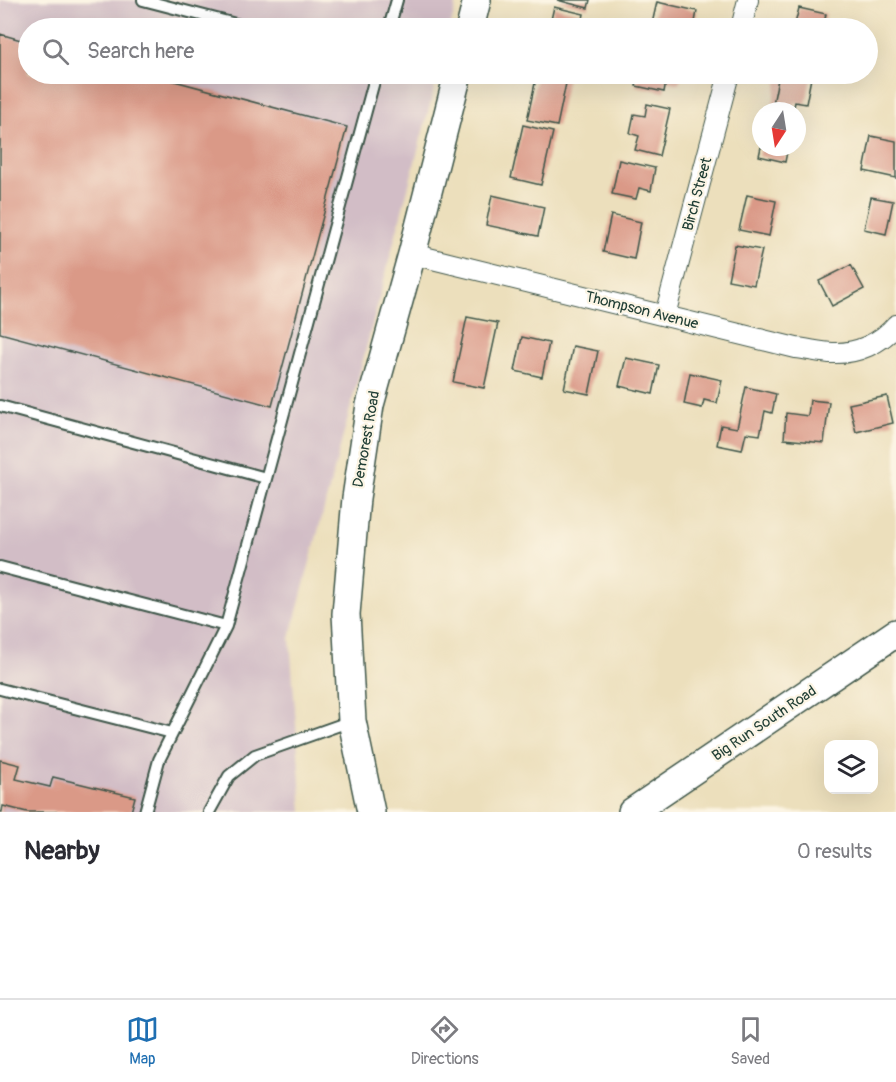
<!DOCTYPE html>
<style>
:root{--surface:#fff;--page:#f7f7f7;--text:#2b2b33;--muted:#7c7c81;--line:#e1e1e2;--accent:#1f6fb2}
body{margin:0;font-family:Pangolin,sans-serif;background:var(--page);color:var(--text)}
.controls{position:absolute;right:18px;bottom:18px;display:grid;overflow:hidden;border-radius:12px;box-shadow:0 6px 24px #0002}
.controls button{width:54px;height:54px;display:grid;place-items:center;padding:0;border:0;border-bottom:2px solid var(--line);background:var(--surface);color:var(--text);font:30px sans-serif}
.compass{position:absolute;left:752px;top:102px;width:54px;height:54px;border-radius:50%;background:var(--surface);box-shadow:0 6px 24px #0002;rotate:192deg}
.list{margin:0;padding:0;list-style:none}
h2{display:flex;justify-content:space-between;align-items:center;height:78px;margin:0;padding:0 24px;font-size:26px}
h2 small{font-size:20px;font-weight:400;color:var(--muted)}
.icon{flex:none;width:33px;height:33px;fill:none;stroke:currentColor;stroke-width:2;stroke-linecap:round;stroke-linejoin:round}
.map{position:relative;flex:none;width:896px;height:812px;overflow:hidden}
.search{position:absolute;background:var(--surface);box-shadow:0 6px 24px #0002;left:18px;right:18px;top:18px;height:66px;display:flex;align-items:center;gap:15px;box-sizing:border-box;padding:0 21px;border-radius:33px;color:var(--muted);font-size:22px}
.sheet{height:186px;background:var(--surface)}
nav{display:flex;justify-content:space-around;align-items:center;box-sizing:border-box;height:84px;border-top:2px solid var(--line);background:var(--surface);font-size:16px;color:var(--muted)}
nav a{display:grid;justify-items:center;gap:3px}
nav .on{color:var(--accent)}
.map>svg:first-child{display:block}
.industrial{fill:#d2bdc6}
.building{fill:#da9987}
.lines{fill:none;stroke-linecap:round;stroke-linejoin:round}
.lane-casing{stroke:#3e5548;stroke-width:14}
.street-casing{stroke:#3e5548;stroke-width:22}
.secondary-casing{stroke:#3e5548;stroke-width:30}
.lane{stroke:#fff;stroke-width:10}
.street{stroke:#fff;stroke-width:20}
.secondary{stroke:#fff;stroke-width:27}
.labels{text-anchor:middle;stroke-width:4.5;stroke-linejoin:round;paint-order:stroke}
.street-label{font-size:15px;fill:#1f3d34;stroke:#fcf5e5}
</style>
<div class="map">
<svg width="896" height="812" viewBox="0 0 896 812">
<rect width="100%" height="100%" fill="#fcf5e5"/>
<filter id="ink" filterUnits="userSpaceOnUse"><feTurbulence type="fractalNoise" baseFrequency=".0167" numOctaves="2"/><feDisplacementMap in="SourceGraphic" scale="12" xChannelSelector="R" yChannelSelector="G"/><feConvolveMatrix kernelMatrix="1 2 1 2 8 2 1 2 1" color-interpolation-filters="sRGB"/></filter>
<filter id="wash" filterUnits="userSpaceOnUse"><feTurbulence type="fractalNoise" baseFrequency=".008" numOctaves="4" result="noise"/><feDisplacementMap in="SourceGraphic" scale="24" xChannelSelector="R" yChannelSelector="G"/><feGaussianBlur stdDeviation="1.35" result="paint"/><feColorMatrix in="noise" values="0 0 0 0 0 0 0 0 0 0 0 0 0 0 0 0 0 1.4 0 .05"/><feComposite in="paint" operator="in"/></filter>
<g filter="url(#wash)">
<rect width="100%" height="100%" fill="#ecdfbc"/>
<!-- industrial -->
<path class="industrial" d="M 0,0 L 457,0 L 450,28 L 28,28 L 28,74 L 438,74 L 290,638 L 302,812 L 0,812 Z"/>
<g id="blocks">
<!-- building -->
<path class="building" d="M 557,0 L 590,0 L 588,8 Z
M 657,2 L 697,11 L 694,28 L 651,28 Z
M 554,7 L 584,14 L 581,28 L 549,28 Z
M 799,8 L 826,14 L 823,28 L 794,28 Z
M 0,34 L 28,42 L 28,74 L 148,74 L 347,127 L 272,406 L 0,333 Z
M 537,74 L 568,74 L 557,126 L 527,120 Z
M 639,74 L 682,74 L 679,84 L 666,81 L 664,92 L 636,86 Z
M 779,74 L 789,74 L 811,78 L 806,104 L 795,102 L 793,111 L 782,111 L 772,109 Z
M 647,104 L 670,109 L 659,156 L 635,150 L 639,136 L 630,133 L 634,114 L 645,116 Z
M 523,125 L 553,132 L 541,185 L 511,178 Z
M 871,136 L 896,141 L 896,178 L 864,171 Z
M 761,147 L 788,147 L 785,162 L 759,156 Z
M 619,160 L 655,168 L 651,191 L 639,188 L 636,199 L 612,194 Z
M 492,195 L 544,207 L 538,236 L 486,225 Z
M 747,195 L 776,201 L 769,236 L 739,230 Z
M 871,197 L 893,201 L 886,234 L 864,229 Z
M 611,215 L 641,222 L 634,259 L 603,252 Z
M 735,245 L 762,250 L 754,285 L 728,280 Z
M 851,265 L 864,289 L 832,306 L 819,281 Z
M 467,317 L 498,323 L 484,388 L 453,382 Z
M 522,337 L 549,343 L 542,377 L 515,371 Z
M 573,346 L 598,351 L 589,394 L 564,389 Z
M 626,358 L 659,365 L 653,394 L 619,386 Z
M 690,373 L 722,380 L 717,403 L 704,400 L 702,408 L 684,404 Z
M 746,387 L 776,394 L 772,413 L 765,411 L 760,435 L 746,433 L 742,450 L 717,445 L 721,425 L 737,428 Z
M 887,396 L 893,423 L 856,432 L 849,404 Z
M 810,400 L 829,402 L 824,443 L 784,439 L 786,413 L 808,416 Z
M 0,760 L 20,765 L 16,779 L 50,787 L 53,777 L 135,797 L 131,812 L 27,812 L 3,806 L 2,812 L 0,812 Z"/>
</g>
</g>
<g filter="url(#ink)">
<use href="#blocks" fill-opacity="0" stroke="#3e5548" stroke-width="1.5"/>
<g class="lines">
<defs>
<path id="lane" d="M 143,0 L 251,28
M 389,28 L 397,0
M 0,406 L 266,478
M 0,567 L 226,626
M 0,689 L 172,733
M 145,812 L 159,760 L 226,626 L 376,74
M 209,812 L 229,776 L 255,755 L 351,721"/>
<path id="street" d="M 741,28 L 748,0
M 412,254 L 796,348 C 808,349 821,353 833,353 C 857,354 881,343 896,325
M 665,315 L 729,74"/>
<path id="secondary" d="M 470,28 L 477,0
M 371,812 L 352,721 L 346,614 L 356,498 L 370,405 L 412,254 L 458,74
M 632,812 L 896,633"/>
</defs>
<!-- lane casing -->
<use href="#lane" class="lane-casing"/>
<!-- street casing -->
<use href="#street" class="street-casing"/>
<!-- secondary casing -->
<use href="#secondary" class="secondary-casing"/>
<!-- lane -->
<use href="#lane" class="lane"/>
<!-- street -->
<use href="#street" class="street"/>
<!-- secondary -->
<use href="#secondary" class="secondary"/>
</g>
</g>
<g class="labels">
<!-- street labels -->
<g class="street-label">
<text transform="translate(697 194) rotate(-75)" y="5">Birch Street</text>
<text transform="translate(642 310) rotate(14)" y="5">Thompson Avenue</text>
<text transform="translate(366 439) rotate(-80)" y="5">Demorest Road</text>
<text transform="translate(764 723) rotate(-34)" y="5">Big Run South Road</text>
</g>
</g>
</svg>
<div class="controls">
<button><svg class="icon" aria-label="layers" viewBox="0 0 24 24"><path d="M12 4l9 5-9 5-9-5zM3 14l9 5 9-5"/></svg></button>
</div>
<svg class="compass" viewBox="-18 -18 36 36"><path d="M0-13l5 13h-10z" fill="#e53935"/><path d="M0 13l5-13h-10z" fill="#7c7c81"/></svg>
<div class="search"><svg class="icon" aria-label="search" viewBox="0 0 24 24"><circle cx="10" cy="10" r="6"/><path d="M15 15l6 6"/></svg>Search here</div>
</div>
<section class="sheet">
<h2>Nearby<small>0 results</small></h2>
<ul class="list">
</ul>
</section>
<nav>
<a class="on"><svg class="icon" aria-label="map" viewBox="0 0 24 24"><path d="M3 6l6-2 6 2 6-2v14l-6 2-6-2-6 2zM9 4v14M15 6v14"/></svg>Map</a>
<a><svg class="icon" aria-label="directions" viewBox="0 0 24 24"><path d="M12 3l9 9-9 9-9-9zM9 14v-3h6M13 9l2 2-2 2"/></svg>Directions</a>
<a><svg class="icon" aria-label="saved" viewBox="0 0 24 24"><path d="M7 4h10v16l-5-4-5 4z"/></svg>Saved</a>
</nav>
